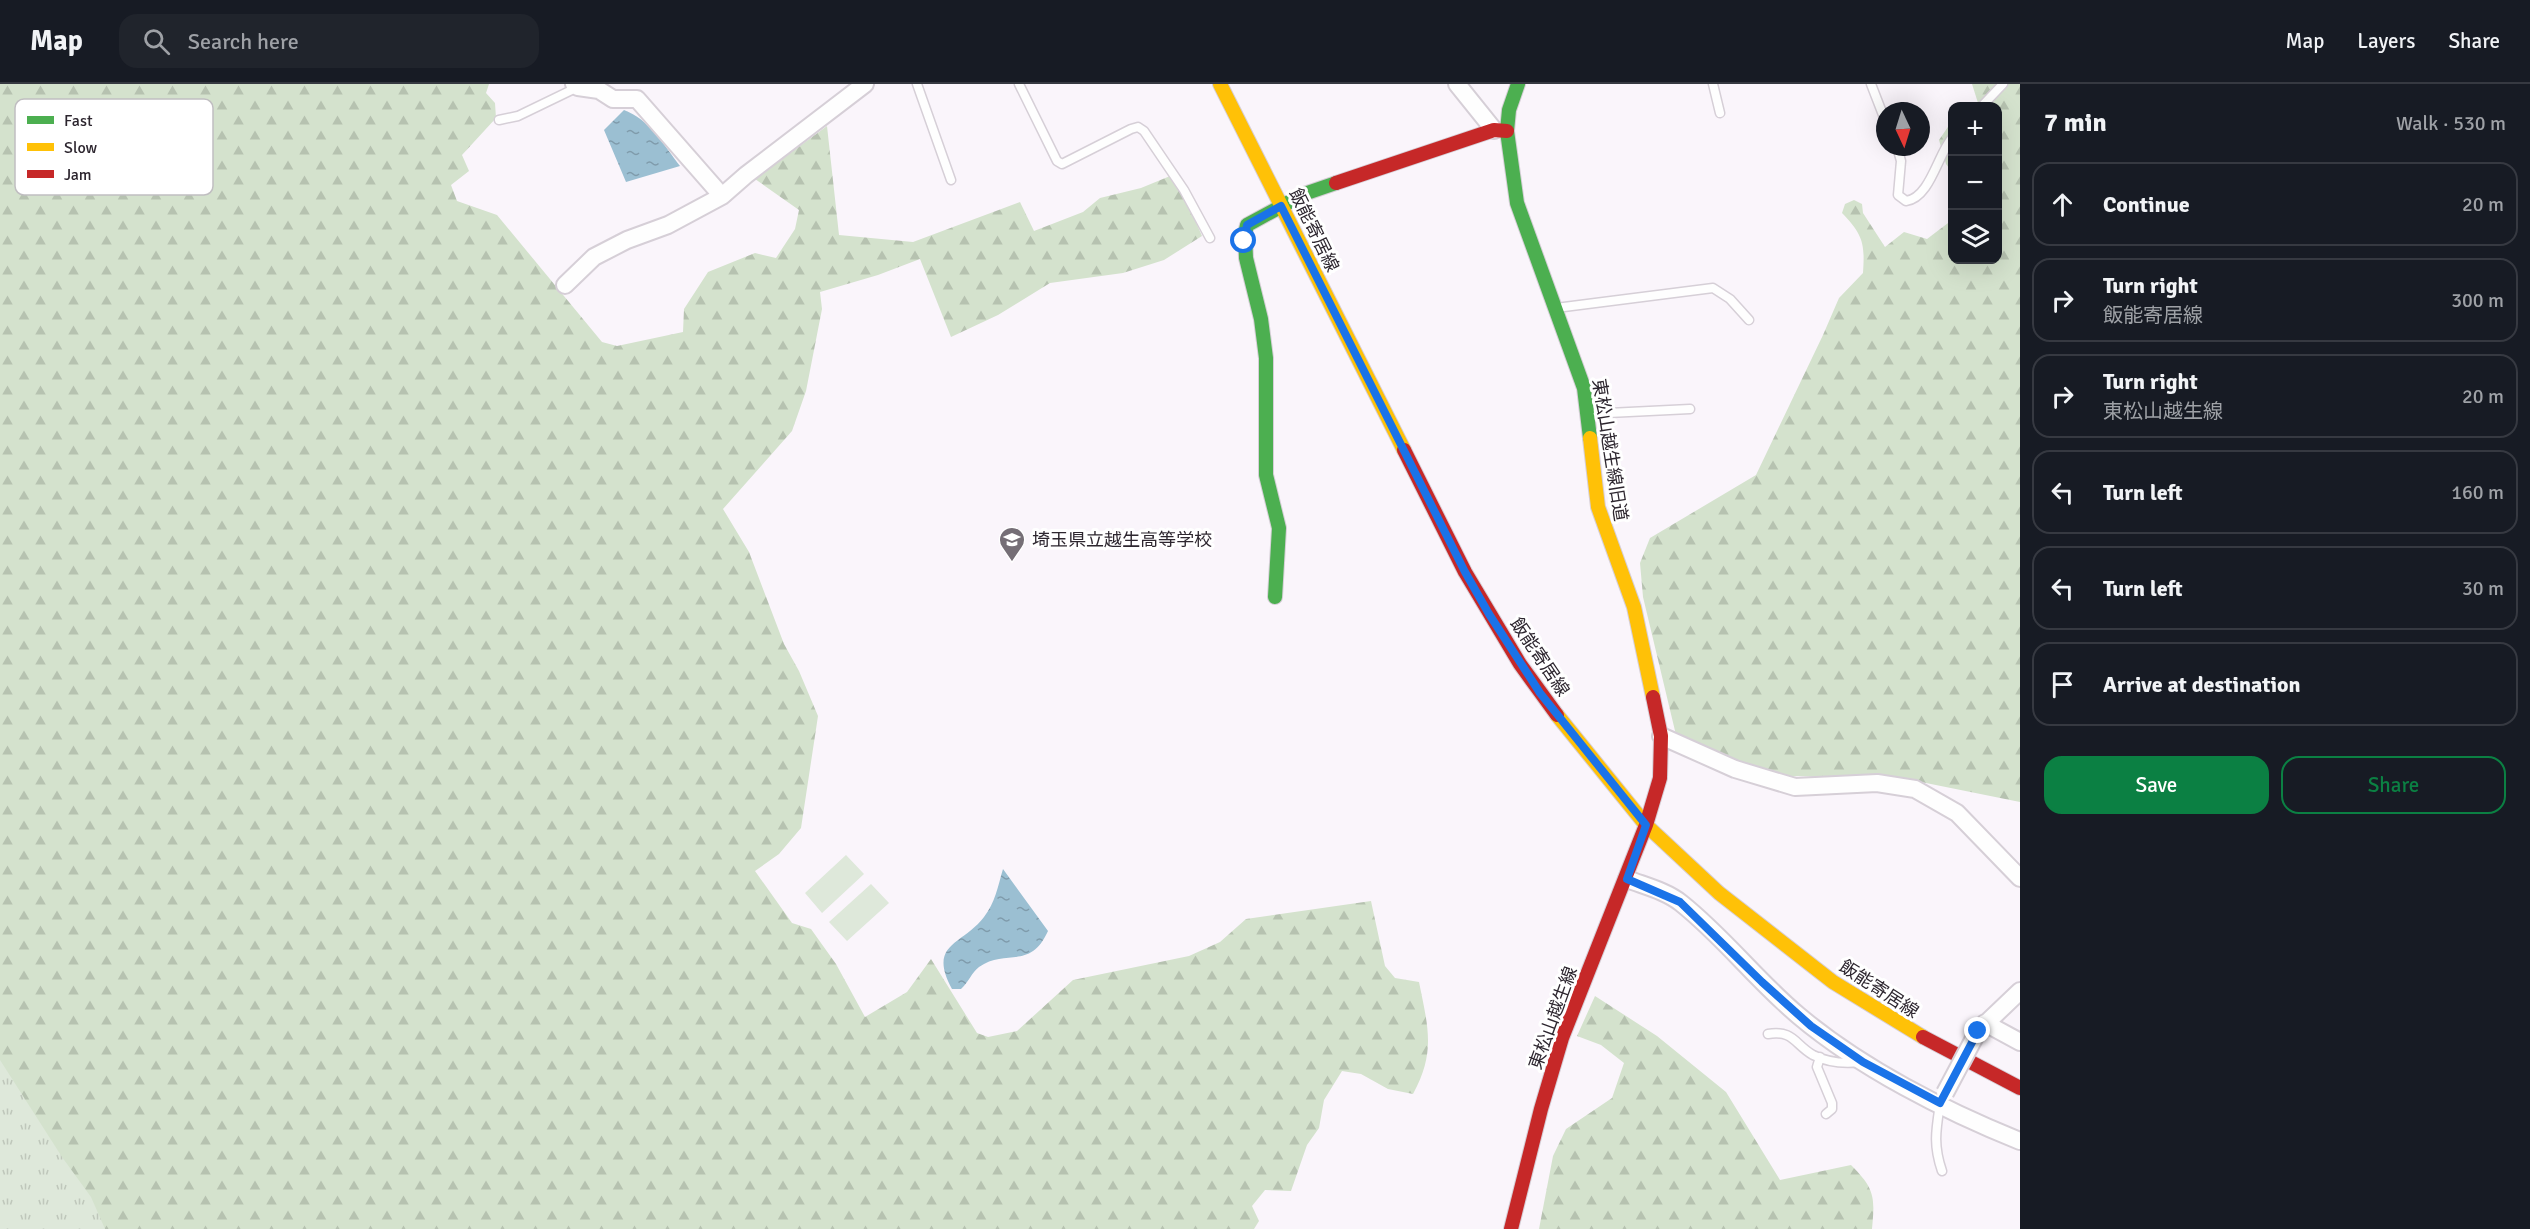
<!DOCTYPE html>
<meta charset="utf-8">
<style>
:root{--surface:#171b24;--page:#20242c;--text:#f1f3f6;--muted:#9ea1a6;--line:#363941;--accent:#0b8043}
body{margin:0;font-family:Signika,"Noto Sans JP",sans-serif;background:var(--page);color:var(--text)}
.controls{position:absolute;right:18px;top:18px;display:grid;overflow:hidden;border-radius:12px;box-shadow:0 6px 24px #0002}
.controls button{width:54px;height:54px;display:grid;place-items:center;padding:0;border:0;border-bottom:2px solid var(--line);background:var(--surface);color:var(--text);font:30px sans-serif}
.compass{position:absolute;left:1876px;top:18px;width:54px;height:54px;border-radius:50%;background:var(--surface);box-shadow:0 6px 24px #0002;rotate:176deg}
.stop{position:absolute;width:18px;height:18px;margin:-14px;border:4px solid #1a73e8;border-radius:50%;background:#fff}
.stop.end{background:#1a73e8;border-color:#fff;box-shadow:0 2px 6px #0008}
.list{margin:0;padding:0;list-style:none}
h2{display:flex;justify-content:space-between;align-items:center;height:78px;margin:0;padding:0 24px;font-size:26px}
h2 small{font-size:20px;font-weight:400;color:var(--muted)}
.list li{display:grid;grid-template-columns:39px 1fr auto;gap:18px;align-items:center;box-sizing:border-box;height:84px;margin:0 12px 12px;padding:0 12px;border:2px solid var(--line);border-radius:18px}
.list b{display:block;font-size:22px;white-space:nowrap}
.list p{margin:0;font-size:20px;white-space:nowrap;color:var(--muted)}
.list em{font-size:20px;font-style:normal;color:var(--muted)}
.actions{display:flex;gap:12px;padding:18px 24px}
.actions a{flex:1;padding:14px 0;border:2px solid var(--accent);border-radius:18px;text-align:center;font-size:21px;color:var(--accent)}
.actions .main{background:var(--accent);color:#fff}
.icon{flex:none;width:33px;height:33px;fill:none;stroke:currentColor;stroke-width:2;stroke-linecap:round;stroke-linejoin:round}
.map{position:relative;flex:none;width:2020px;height:1145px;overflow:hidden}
header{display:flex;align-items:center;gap:36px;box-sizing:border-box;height:84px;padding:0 30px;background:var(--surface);border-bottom:2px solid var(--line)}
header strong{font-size:28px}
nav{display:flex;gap:33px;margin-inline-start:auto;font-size:21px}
.search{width:420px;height:54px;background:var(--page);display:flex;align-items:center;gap:15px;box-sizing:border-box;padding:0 21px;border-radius:18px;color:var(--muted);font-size:22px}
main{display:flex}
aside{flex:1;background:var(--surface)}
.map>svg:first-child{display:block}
.grass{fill:url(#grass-tufts)}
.forest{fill:url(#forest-firs)}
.pitch{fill:#dee8da}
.water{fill:url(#water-ripples)}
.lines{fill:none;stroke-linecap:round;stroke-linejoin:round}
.lane-casing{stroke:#d6cfd7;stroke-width:11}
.street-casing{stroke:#d6cfd7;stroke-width:20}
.fast-casing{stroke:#d6cfd7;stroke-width:16}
.slow-casing{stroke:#d6cfd7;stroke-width:16}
.jam-casing{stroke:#d6cfd7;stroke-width:16}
.lane{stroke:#fefefe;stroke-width:8}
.street{stroke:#fefefe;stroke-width:16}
.fast{stroke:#4caf50;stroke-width:14}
.slow{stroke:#ffc107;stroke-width:14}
.jam{stroke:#c62828;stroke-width:14}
.street-bridge-casing{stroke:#d6cfd7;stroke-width:20;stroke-linecap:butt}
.street-bridge{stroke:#fefefe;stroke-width:16}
.route{stroke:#1a73e8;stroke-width:8}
.labels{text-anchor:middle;stroke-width:6;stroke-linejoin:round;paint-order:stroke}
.street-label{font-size:18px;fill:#2d262f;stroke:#fff}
.poi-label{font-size:18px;fill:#2d262f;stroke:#fff;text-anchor:start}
.key{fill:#fff;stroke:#c0bec1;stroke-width:1.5}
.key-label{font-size:16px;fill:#2d262f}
</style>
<header>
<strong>Map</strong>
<div class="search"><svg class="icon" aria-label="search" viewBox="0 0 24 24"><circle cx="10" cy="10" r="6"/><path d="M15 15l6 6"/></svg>Search here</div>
<nav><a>Map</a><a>Layers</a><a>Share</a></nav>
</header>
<main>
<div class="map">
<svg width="2020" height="1145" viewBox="0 0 2020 1145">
<defs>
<pattern id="grass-tufts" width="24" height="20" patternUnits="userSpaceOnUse" patternTransform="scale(1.5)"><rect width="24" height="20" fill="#dee8da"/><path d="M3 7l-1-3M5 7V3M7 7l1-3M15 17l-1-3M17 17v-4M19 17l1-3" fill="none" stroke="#bfc7bb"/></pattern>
<pattern id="forest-firs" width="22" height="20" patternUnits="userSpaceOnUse" patternTransform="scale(1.5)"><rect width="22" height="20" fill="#d4e2cd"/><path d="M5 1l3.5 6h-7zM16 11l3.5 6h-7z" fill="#b6c2b0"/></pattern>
<pattern id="water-ripples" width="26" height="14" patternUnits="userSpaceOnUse" patternTransform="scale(1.5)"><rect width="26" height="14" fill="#9bbfd2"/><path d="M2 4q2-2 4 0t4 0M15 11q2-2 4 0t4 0" fill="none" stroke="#7f9bab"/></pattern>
</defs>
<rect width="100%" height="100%" fill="#faf5fb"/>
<!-- grass -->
<path class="grass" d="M 0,842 L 128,1145 L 0,1145 Z"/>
<!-- forest -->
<path class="forest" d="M 0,0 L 489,0 L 486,9 L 495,19 L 496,34 L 462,71 L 469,87 L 451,101 L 457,117 L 497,131 L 602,258 L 617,262 L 683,248 L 684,225 L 708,188 L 755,169 L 776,174 L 795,145 L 799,126 L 755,95 L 827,42 L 839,151 L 913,158 L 1020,118 L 1034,147 L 1083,128 L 1100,114 L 1141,104 L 1175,90 L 1202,152 L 1164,176 L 1123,189 L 1050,199 L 998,231 L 951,253 L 920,175 L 878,191 L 820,208 L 822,225 L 806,307 L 792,347 L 723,425 L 749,468 L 784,560 L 799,587 L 818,632 L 801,744 L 779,770 L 755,787 L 792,839 L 811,845 L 836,880 L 865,933 L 907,908 L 931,875 L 977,949 L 988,953 L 1017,947 L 1073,896 L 1189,872 L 1220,858 L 1246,835 L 1371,817 L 1385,882 L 1395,894 L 1419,898 C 1428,943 1436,968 1413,1010 L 1388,1005 L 1361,990 L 1342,987 L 1324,1016 L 1319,1044 L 1307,1061 L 1291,1107 L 1265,1106 L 1252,1122 L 1259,1137 L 1254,1145 L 105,1145 L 91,1113 L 62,1073 L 0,976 Z
M 1972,0 L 2020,0 L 2020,718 L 1921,698 L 1798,692 C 1757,697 1712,668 1676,651 L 1643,513 L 1640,479 L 1650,454 L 1756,391 L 1823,251 L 1839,214 L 1863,189 C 1865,159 1863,151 1842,129 L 1845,120 L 1854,116 L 1862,120 L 1863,129 L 1885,163 L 1904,148 L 1927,155 L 1952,136 L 1952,176 L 1998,176 L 1998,22 L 1974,22 L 1978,19 Z
M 1952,37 L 1952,88 L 1946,80 L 1939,56 Z
M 1595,912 L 1657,952 L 1726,1008 L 1780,1096 L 1851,1081 C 1875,1105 1875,1113 1872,1145 L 1539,1145 L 1553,1072 L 1566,1045 L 1612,1014 L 1624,979 L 1601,961 L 1577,952 Z"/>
<!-- pitch -->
<path class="pitch" d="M 846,771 L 864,790 L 822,829 L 805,809 Z
M 871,800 L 889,819 L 847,857 L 829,838 Z"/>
<!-- water -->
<path class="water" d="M 624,26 C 649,35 664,61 680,82 L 626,98 L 604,46 Z
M 1003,785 L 1048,847 C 1030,887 1005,864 979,883 C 972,888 968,899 961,905 L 952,905 C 927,859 963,861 984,833 C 995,819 998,802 1003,785 Z"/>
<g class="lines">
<defs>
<path id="lane" d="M 917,0 L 951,96
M 1019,0 L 1057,77 L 1062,80 L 1131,45 L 1138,43 L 1144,47 L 1184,106 L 1210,154
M 1713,0 L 1720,29
M 1871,0 L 1885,36
M 1982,22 L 2003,0
M 499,36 L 518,32 L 578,3
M 1897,63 L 1901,77 L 1898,111 L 1906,117 C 1930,114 1938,70 1952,54
M 1556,224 L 1713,204 L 1730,215 L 1749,236
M 1588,330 L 1690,325
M 1768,950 C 1794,946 1794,960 1813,971 C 1827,978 1844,980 1860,978
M 1820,973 L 1817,983 L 1832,1019 L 1832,1025 L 1826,1030
M 1940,1020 C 1936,1046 1933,1061 1942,1087"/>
<path id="street" d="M 574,0 L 578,3 L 599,6 L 613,15 L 637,15 L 722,112
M 1457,0 L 1494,46
M 565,201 L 594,173 L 627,156 L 668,141 L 722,112 L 746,91 L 865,0
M 1661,652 L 1735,685 L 1795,703 L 1877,699 L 1915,705 L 1957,729 L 2020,794
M 1627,795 C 1645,802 1666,807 1681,819 C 1724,853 1757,897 1799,932 C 1861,984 1945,1027 2020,1057
M 1985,939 L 2020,958
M 1978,947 L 2020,907"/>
<path id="fast" d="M 1518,0 L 1509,26 L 1507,47 L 1517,119 L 1584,304 L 1590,354
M 1275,513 L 1279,444 L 1266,391 L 1266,274 L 1261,235 L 1246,174 L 1245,150 L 1247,141 L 1304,110 L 1336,99"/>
<path id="slow" d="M 1220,0 L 1404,366
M 1590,354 L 1598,423 L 1634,523 L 1653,613
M 1557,631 L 1646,741 L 1719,809 L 1833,898 L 1923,953"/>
<path id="jam" d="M 1336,99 L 1494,46 L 1507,47
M 1404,366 L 1465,488 L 1520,580 L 1557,631
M 1646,741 L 1660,694 L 1661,652 L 1653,613
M 1923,953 L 2020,1004
M 1511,1145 L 1541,1025 L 1562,954 L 1646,741"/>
</defs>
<!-- lane casing -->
<use href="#lane" class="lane-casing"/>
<!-- street casing -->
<use href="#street" class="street-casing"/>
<!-- fast casing -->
<use href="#fast" class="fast-casing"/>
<!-- slow casing -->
<use href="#slow" class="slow-casing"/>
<!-- jam casing -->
<use href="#jam" class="jam-casing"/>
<!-- lane -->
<use href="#lane" class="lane"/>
<!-- street -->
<use href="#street" class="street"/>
<!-- fast -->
<use href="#fast" class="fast"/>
<!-- slow -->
<use href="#slow" class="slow"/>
<!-- jam -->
<use href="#jam" class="jam"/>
<defs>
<path id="street-bridge" d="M 1945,1009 L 1978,947"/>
</defs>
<!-- street-bridge casing -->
<use href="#street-bridge" class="street-bridge-casing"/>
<!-- street-bridge -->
<use href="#street-bridge" class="street-bridge"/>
</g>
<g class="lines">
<!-- route -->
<path class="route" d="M 1244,157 L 1247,141 L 1281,122 L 1465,488 L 1489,530 L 1540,609 L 1646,741 L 1627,795 L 1680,818 L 1762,898 L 1811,942 L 1863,978 L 1940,1019 L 1978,947"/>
</g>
<!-- icons -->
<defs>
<symbol id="school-pin" viewBox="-11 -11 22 30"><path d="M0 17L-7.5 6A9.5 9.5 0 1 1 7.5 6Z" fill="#756e76" stroke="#fff"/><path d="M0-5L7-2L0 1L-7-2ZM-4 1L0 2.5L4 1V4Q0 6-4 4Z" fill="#fff"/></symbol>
</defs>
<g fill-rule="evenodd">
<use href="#school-pin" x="997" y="441" width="30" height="40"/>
</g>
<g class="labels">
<!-- street labels -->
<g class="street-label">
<text transform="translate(1314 146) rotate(64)" y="6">飯能寄居線</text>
<text transform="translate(1610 366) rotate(81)" y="6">東松山越生線旧道</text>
<text transform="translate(1540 573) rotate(56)" y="6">飯能寄居線</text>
<text transform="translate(1879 905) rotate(33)" y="6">飯能寄居線</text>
<text transform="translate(1553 934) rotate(-70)" y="6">東松山越生線</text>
</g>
<!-- poi labels -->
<g class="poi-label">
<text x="1032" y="462">埼玉県立越生高等学校</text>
</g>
</g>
<!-- legend -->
<rect x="15" y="15" width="198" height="96" rx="9" class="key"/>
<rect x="27" y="32" width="27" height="8" fill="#4caf50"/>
<rect x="27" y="59" width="27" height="8" fill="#ffc107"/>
<rect x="27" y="86" width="27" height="8" fill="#c62828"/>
<g class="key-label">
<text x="64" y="42">Fast</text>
<text x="64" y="69">Slow</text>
<text x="64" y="96">Jam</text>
</g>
</svg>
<div class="controls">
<button>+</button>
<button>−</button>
<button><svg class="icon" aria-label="layers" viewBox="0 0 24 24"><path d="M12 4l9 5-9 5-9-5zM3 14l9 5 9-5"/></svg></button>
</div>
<svg class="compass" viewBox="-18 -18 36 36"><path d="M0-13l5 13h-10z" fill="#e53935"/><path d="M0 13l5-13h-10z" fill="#9ea1a6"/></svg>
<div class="stop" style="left:1244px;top:157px"></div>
<div class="stop end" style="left:1978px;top:947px"></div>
</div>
<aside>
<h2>7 min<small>Walk · 530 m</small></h2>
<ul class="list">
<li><svg class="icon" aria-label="ahead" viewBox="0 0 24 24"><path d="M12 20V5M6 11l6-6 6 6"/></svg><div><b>Continue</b></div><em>20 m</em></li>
<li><svg class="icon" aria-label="right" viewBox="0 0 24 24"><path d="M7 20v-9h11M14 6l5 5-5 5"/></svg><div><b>Turn right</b><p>飯能寄居線</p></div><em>300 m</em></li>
<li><svg class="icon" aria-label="right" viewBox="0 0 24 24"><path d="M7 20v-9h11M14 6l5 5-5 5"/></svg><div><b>Turn right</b><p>東松山越生線</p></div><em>20 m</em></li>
<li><svg class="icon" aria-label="left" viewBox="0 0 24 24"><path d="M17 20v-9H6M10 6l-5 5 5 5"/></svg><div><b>Turn left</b></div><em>160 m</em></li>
<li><svg class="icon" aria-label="left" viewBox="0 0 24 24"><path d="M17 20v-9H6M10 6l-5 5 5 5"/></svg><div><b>Turn left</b></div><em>30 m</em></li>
<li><svg class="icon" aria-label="arrive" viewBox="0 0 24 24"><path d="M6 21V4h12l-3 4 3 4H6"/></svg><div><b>Arrive at destination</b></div></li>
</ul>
<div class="actions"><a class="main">Save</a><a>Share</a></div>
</aside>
</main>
